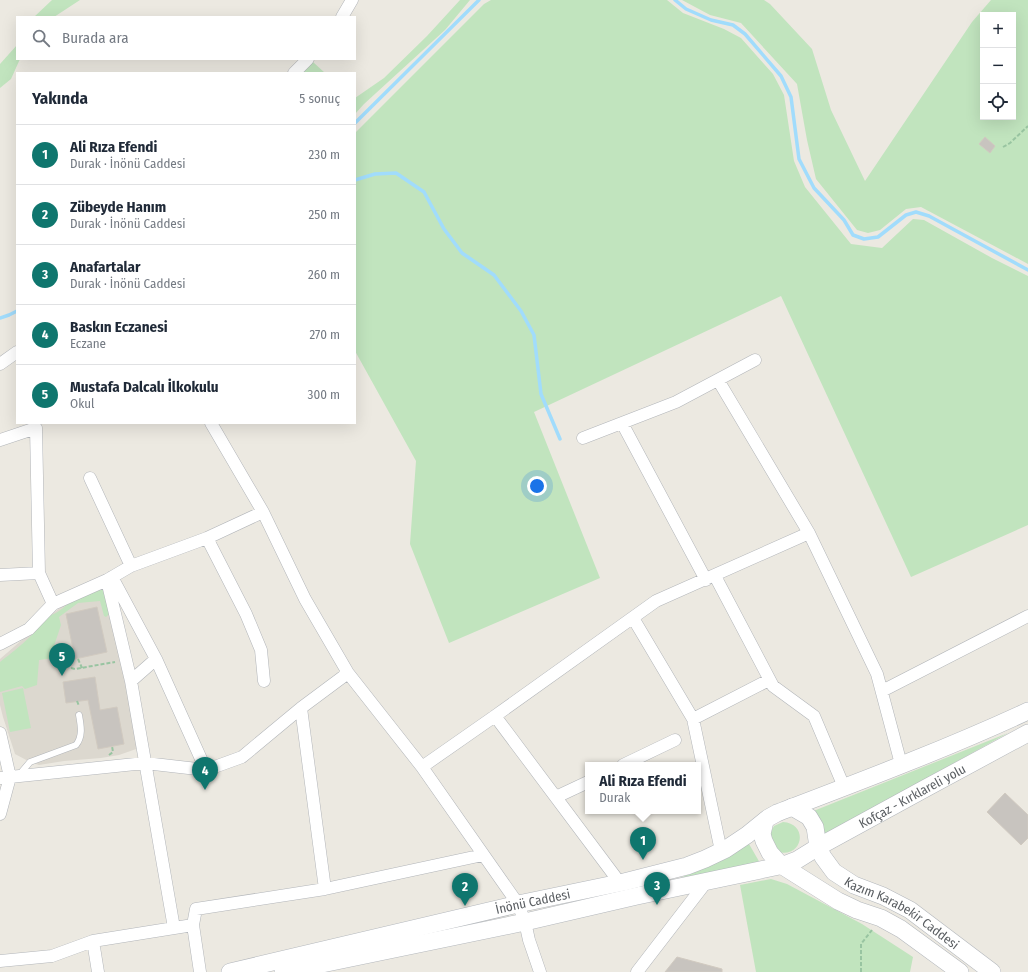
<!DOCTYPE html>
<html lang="tr">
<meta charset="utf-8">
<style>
:root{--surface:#fff;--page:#f6f6f7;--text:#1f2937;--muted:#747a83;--line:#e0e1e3;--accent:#0f766e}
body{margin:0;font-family:"Fira Sans Condensed",sans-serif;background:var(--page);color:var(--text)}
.controls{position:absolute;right:12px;top:12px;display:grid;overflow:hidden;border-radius:0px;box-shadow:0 4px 16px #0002}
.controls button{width:36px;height:36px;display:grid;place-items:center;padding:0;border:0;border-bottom:1px solid var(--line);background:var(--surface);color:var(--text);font:20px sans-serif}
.you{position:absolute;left:537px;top:486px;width:14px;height:14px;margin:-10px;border:3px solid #fff;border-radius:50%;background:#1a73e8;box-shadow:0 0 0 6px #1a73e833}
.badge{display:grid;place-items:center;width:26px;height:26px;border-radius:50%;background:var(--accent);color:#fff;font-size:13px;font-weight:700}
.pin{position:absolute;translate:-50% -33px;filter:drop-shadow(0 1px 2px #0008)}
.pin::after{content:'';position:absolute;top:21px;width:14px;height:12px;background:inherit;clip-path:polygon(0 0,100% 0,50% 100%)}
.popup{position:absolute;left:585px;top:762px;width:116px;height:52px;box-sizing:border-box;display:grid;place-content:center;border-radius:0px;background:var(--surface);filter:drop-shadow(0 1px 3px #0005);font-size:13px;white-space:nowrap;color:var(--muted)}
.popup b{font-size:15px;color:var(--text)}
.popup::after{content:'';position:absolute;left:50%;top:100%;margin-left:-8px;border:8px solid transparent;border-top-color:var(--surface)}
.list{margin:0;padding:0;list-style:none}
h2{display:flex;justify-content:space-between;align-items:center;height:52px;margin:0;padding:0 16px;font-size:17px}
h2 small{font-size:13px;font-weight:400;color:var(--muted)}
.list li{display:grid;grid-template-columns:26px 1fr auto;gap:12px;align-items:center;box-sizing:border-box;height:60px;padding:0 16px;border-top:1px solid var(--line)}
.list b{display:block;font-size:15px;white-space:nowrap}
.list p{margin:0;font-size:13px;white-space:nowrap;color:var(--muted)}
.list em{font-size:13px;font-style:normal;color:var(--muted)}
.icon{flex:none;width:22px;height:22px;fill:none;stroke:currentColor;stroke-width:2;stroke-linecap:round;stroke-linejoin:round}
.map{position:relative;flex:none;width:1028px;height:972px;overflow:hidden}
.search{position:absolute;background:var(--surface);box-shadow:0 4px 16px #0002;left:16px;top:16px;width:340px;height:44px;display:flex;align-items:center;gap:10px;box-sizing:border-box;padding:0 14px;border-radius:0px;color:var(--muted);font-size:15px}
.panel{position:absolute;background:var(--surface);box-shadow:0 4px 16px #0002;left:16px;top:72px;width:340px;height:352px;border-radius:0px}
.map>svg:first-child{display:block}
.education{fill:#dcd8cf}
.green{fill:#c1e4be;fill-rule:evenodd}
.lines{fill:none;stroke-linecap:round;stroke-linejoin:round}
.stream{stroke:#a1dcfc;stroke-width:3.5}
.building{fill:#c8c4bf;stroke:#d1cac0}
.lane-casing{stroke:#b2b5b9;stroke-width:7}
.street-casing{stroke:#b2b5b9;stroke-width:13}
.secondary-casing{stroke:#b3b7bc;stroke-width:18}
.path{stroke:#98c4a1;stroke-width:2;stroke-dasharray:4 2;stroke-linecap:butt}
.lane{stroke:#fff;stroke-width:6}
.street{stroke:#fff;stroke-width:12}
.secondary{stroke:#fff;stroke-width:17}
.labels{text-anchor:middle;stroke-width:3.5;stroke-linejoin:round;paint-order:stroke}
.street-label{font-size:13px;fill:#5a5e62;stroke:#fff}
</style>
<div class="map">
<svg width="1028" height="972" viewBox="0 0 1028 972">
<rect width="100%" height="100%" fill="#ece9e1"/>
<!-- education -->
<path class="education" d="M 106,587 L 139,748 L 119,755 L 101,758 L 64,761 L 39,765 L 30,762 L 15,754 L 3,717 L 0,705 L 0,659 L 52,614 L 71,600 L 100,588 Z"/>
<!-- green -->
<path class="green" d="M 52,0 L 80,0 L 54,17 L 34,17 Z
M 460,0 L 470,0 L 445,30 L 364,104 L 355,114 L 355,98 L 384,78 L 427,36 Z
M 491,0 L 667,0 L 683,13 L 724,29 L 741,38 L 773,74 L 784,95 L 794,161 L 805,187 L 851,244 L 882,248 L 913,219 L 924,220 L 992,258 L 1028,276 L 1028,525 L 911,577 L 781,296 L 534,412 L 600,578 L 449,643 L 410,544 L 416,461 L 355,351 L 355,133 L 484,4 Z
M 682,0 L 764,0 L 770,4 L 812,49 L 831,110 L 865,181 L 972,22 L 991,0 L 1028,0 L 1028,264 L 921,207 L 906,209 L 880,230 L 868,233 L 857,230 L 816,179 L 807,140 L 797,84 L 741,23 L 710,15 ZM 983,15 L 1013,15 L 1013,117 L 983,117 Z
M 17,45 L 17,59 L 20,59 L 11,79 L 0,88 L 0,64 Z
M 313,62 L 325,73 L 301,73 Z
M 100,589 L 107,589 L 109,614 L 106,617 L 104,616 L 100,601 L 78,603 L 59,617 L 61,625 L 54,646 L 54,658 L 39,660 L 37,685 L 25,689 L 22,686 L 0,692 L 0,662 C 14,651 38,633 46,616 C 59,615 67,603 78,595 C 84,591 93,593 100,589 Z
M 23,688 L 31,728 L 10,732 L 2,693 Z
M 1008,733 L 821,837 L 811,812 Z
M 783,822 C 809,824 803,858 778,852 L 769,835 L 774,826 Z
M 749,844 L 760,863 L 680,878 L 724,859 Z
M 771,879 L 787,884 L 862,924 L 913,957 L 910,972 L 756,972 L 740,885 Z"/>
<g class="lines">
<!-- stream -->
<path class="stream" d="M 675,0 L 686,9 L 711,20 L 733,25 L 745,34 L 781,76 L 791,97 L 799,159 L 814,188 L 844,220 L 853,235 L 864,239 L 878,237 L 906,215 L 916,212 L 929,216 L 1028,270
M 355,123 L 479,0
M 355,180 L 375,174 L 396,173 L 424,192 L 444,229 L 462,253 L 494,275 L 521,311 L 534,335 L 541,394 L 560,439
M 0,318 L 9,315 L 17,311"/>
</g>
<!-- building -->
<path class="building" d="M 985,137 L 995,146 L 990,153 L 979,144 Z
M 97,607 L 107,652 L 75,659 L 66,614 Z
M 95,677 L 100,710 L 117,707 L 124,744 L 98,749 L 88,700 L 66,703 L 63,682 Z
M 1005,793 L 1028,815 L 1028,838 L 1021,845 L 987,812 Z
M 677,957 L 722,969 L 722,972 L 665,972 Z"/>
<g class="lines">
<defs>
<path id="lane" d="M 19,775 L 30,762 L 76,745 C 83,736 81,726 79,715"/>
<path id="street" d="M 342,17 L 352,0
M 294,73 L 308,59
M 0,364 L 17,352
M 718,380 L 809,533 L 877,674 L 901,764
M 211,423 L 263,512 L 305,599 L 348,673 L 422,767 L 518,904 L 525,922 L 529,940 L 540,972
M 622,423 L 706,580
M 583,438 L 676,402 L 755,360
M 0,440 L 36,428 L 39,573 L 53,604
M 90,478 L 131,566
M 207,538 L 246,614 L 261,650 L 264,681
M 0,575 L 39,573
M 715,576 L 773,686 L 814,716 L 844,787
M 112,577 L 156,659 L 206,770
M 107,580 L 131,681 L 174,928
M 633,618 L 693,719 L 769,680
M 0,644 L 29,629 L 53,604 L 107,580 L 131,566 L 207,538 L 263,512
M 131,681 L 156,659
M 882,691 L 1028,616
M 301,708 L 325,889
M 495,716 L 620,883
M 693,719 L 721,851
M 0,733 L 10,777 L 0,778
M 623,765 L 675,740
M 422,767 L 495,716 L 656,601 L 809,533
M 556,797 L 588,782
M 0,814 L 10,777 L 145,763 L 206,770 L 242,757 L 301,708 L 348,673
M 193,925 L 200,972
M 93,941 L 98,972
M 0,961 L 52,956 L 93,941 L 193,925 L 196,909 L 325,889 L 483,855
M 637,972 L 707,881"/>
<g id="secondary">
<path id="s1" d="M 792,807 L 809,817 L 815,827 L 818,847 L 823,857 L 834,872 L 854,885 L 883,896 L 910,910 L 992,972"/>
<path d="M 765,821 L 762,834 L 764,841 L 770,853 L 781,865 L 838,901 L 857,910 L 881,918 L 901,929 L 960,972"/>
<path id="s2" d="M 230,972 L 518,904 L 624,882 L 687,866 L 705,859 L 726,849 L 747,835 L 768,818 L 777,813 C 861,781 946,749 1028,711"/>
<path id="s3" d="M 283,972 L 525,922 L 637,896 L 784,865 L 797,860 L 818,847 L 926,788 L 1028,733"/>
</g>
</defs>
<!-- lane casing -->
<use href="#lane" class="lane-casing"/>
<!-- street casing -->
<use href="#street" class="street-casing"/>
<!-- secondary casing -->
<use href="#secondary" class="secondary-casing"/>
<!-- path -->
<path class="path" d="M 1003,147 L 1010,143 L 1028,126
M 78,659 L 82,668
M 71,668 L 75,669 L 115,662
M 77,701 L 79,706
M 109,755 L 113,752 L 112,746
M 861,972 L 861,944 L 872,930"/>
<!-- lane -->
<use href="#lane" class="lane"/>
<!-- street -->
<use href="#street" class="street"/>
<!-- secondary -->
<use href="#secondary" class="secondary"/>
</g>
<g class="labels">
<!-- street labels -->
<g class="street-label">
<text dy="5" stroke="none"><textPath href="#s3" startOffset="658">Kofçaz - Kırklareli yolu</textPath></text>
<text dy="5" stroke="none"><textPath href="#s2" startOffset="311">İnönü Caddesi</textPath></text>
<text dy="5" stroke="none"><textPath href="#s1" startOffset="161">Kazım Karabekir Caddesi</textPath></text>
</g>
</g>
</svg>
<div class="controls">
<button>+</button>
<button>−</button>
<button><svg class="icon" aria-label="locate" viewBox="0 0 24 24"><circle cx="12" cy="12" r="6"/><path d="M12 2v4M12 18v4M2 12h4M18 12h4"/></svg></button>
</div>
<div class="you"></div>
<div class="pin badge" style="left:643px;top:860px">1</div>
<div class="popup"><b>Ali Rıza Efendi</b>Durak</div>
<div class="pin badge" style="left:465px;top:906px">2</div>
<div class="pin badge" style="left:657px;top:905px">3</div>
<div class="pin badge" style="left:205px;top:790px">4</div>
<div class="pin badge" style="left:62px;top:676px">5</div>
<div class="search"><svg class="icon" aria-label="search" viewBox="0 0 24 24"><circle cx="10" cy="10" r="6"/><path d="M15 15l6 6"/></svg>Burada ara</div>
<section class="panel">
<h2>Yakında<small>5 sonuç</small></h2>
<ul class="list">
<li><span class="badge">1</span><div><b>Ali Rıza Efendi</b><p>Durak · İnönü Caddesi</p></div><em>230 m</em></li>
<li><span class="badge">2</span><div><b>Zübeyde Hanım</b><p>Durak · İnönü Caddesi</p></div><em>250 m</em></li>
<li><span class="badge">3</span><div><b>Anafartalar</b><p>Durak · İnönü Caddesi</p></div><em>260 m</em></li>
<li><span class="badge">4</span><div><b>Baskın Eczanesi</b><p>Eczane</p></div><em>270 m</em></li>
<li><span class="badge">5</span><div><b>Mustafa Dalcalı İlkokulu</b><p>Okul</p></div><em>300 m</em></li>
</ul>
</section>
</div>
